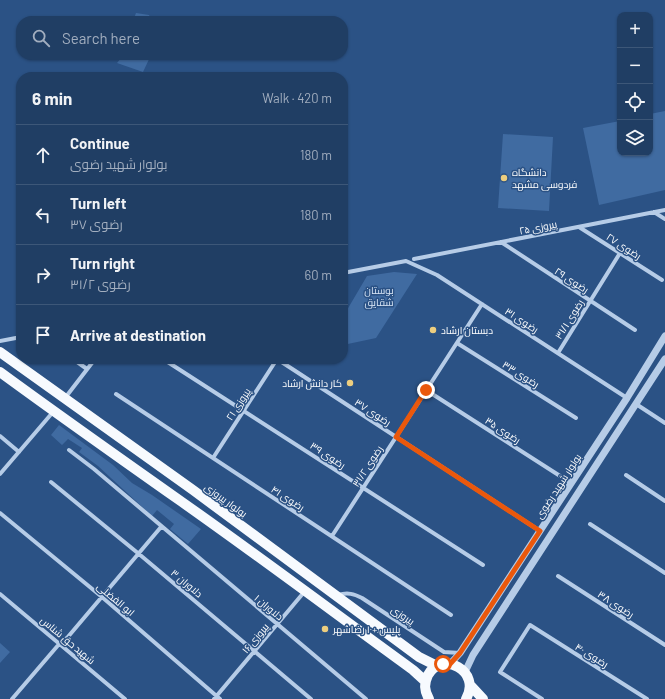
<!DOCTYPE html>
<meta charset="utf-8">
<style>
:root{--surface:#203e64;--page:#28456a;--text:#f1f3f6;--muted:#a2aebf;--line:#3d5778}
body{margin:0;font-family:Barlow,Cairo,sans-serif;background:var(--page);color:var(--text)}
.controls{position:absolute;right:12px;top:12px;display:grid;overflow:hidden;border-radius:8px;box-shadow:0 1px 3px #0004}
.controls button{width:36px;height:36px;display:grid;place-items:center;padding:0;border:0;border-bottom:1px solid var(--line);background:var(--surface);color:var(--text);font:20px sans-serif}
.stop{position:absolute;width:12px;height:12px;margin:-9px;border:3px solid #ea580c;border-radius:50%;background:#fff}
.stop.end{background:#ea580c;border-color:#fff;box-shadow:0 1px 4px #0008}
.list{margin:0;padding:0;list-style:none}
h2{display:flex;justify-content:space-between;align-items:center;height:52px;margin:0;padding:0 16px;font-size:17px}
h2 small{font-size:13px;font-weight:400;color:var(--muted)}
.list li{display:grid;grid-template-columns:26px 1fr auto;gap:12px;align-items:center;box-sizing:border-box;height:60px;padding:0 16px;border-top:1px solid var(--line)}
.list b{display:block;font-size:15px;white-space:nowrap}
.list p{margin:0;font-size:13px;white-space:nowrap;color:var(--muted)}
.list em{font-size:13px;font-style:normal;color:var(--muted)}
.icon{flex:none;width:22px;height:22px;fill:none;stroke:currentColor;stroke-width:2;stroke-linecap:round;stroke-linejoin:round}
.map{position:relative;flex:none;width:665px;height:699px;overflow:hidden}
.search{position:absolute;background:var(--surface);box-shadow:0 1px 3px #0004;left:16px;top:16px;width:332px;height:44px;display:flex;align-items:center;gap:10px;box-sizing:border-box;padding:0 14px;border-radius:16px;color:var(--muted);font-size:15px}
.panel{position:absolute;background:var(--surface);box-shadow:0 1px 3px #0004;left:16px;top:72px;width:332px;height:292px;border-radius:16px}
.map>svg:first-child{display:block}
.green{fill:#406ba1}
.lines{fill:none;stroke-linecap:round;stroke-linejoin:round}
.minor{stroke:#b6cce7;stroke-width:4}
.tertiary{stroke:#b6cce7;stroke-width:7}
.primary{stroke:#f7fafe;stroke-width:10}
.route{stroke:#ea580c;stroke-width:5}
.poi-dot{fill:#edce7f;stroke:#2b5285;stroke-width:1.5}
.labels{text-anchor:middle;stroke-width:3;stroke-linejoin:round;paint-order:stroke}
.poi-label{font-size:10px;fill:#fff;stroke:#2b5285;text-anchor:start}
.street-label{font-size:10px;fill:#fff;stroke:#2b5285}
.park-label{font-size:10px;fill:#d9e6f6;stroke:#2b5285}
</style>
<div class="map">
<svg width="665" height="699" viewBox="0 0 665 699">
<rect width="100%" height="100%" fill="#2b5285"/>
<!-- green -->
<path class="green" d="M 136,13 L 149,15 L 151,19 L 155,21 L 133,21 Z
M 119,55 L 151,55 L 143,72 L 117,63 L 121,58 Z
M 665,111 L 665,190 L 599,205 L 583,128 L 620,121 L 620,153 L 650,153 L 650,114 Z
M 503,134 L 553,137 L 549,211 L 498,208 Z
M 394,272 L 417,274 L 376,338 L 343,345 L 343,311 L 347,310 L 367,276 Z
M 59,425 L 113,465 L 132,483 L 152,495 L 201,529 L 188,544 L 170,529 L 174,524 L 157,510 L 152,516 L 98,466 L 79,452 L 82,448 L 68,439 L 62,445 L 51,435 Z
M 0,643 L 10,652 L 0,663 Z"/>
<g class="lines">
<!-- minor -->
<path class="minor" d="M 654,212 L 665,219
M 579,227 L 662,280
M 501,242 L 635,330
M 414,259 L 665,210
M 343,273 L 406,261 L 437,275 L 627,398
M 0,341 L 21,337
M 457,343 L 576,418
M 558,353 L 620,253
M 73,359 L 87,369
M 163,359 L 483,565
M 426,390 L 571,483
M 116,394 L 451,615
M 65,398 L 95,359
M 636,404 L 665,423
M 0,436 L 19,452
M 69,450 L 94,469 L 366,699
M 213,458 L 277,359 L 540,531
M 0,474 L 53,412
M 626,475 L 665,501
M 51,482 L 139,554 L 311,699
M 0,513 L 102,597 L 220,699
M 590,524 L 665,573
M 332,536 L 482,304
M 558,576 L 665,645
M 0,594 L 125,699
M 338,595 C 348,592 354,594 362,598 L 444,652 L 460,653
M 12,699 L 60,643 L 67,638 L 161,527
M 214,699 L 305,591
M 542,699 L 500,672 L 530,625 L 647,699"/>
<!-- tertiary -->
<path class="tertiary" d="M 450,664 L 460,653 L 627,398 L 665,336
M 465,672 L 473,655 L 665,359"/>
<!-- primary -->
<path class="primary" d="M 0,352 L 193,490 L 419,657 L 437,666
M 0,372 C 60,416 121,459 182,502 C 260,557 336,614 413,670 L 425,681
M 470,685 L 483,699
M 429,699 C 424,690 424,684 428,675 C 442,650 482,671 466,699"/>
</g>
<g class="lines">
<!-- route -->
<path class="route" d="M 426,390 L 396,437 L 540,531 L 460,653 L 450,664 L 443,664"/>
</g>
<!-- markers -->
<g class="poi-dot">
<circle cx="504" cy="178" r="4"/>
<circle cx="433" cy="330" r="4"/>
<circle cx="350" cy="383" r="4"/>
<circle cx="325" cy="629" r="4"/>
</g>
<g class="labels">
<!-- poi labels -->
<g class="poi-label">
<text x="512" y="176">دانشگاه<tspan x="512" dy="12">فردوسی مشهد</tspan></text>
<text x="441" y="334">دبستان ارشاد</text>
<text x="342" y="387" text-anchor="end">کار دانش ارشاد</text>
<text x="333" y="633">پلیس +۱۰ رضاشهر</text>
</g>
<!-- street labels -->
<g class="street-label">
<text transform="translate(538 227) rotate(-11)" y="4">پیروزی ۲۵</text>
<text transform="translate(624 246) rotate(33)" y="4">رضوی ۲۷</text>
<text transform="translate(572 280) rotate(33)" y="4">رضوی ۲۹</text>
<text transform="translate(569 319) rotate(-58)" y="4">رضوی ۳۱/۱</text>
<text transform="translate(522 320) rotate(33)" y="4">رضوی ۳۱</text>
<text transform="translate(521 374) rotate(32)" y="4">رضوی ۳۳</text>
<text transform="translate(238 404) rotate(-57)" y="4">پیروزی ۲۱</text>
<text transform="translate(373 412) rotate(33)" y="4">رضوی ۳۷</text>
<text transform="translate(503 430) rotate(33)" y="4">رضوی ۳۵</text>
<text transform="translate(328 455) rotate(33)" y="4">رضوی ۳۹</text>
<text transform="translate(367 466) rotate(-57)" y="4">رضوی ۳۱/۲</text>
<text transform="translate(558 486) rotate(-57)" y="4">بولوار شهید رضوی</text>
<text transform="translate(288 498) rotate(33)" y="4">رضوی ۴۱</text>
<text transform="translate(226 500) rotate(36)" y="4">بولوار پیروزی</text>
<text transform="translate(187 583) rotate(40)" y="4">دلاوران ۳</text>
<text transform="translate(116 599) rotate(40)" y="4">ابو الفضلی</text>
<text transform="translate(616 604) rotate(33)" y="4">رضوی ۳۸</text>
<text transform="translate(269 607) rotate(40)" y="4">دلاوران ۱</text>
<text transform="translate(403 615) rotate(34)" y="4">پیروزی</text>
<text transform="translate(255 638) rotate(-50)" y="4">پیروزی ۱۶</text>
<text transform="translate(68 640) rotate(40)" y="4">شهید حق شناس</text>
<text transform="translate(592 655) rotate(32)" y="4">رضوی ۴۰</text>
</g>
<!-- park labels -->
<g class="park-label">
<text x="379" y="294">بوستان<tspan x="379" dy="12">شقایق</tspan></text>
</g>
</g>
</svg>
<div class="controls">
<button>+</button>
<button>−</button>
<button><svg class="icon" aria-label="locate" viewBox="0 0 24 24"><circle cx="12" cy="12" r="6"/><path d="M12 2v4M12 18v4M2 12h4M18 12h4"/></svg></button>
<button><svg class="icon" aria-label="layers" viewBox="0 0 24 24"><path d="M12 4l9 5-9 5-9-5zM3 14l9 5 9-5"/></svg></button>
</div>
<div class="stop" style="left:443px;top:664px"></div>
<div class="stop end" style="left:426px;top:390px"></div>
<div class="search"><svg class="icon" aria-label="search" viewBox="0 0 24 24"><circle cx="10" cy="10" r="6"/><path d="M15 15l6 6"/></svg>Search here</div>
<section class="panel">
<h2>6 min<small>Walk · 420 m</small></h2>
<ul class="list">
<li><svg class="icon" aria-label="ahead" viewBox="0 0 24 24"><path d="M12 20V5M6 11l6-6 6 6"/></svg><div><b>Continue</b><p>بولوار شهید رضوی</p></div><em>180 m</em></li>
<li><svg class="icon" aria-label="left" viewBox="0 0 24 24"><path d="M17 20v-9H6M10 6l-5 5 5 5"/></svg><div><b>Turn left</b><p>رضوی ۳۷</p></div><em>180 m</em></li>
<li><svg class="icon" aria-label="right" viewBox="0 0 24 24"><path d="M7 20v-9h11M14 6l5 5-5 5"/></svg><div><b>Turn right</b><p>رضوی ۳۱/۲</p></div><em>60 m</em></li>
<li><svg class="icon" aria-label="arrive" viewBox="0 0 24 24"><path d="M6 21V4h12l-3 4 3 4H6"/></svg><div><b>Arrive at destination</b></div></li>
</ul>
</section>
</div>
